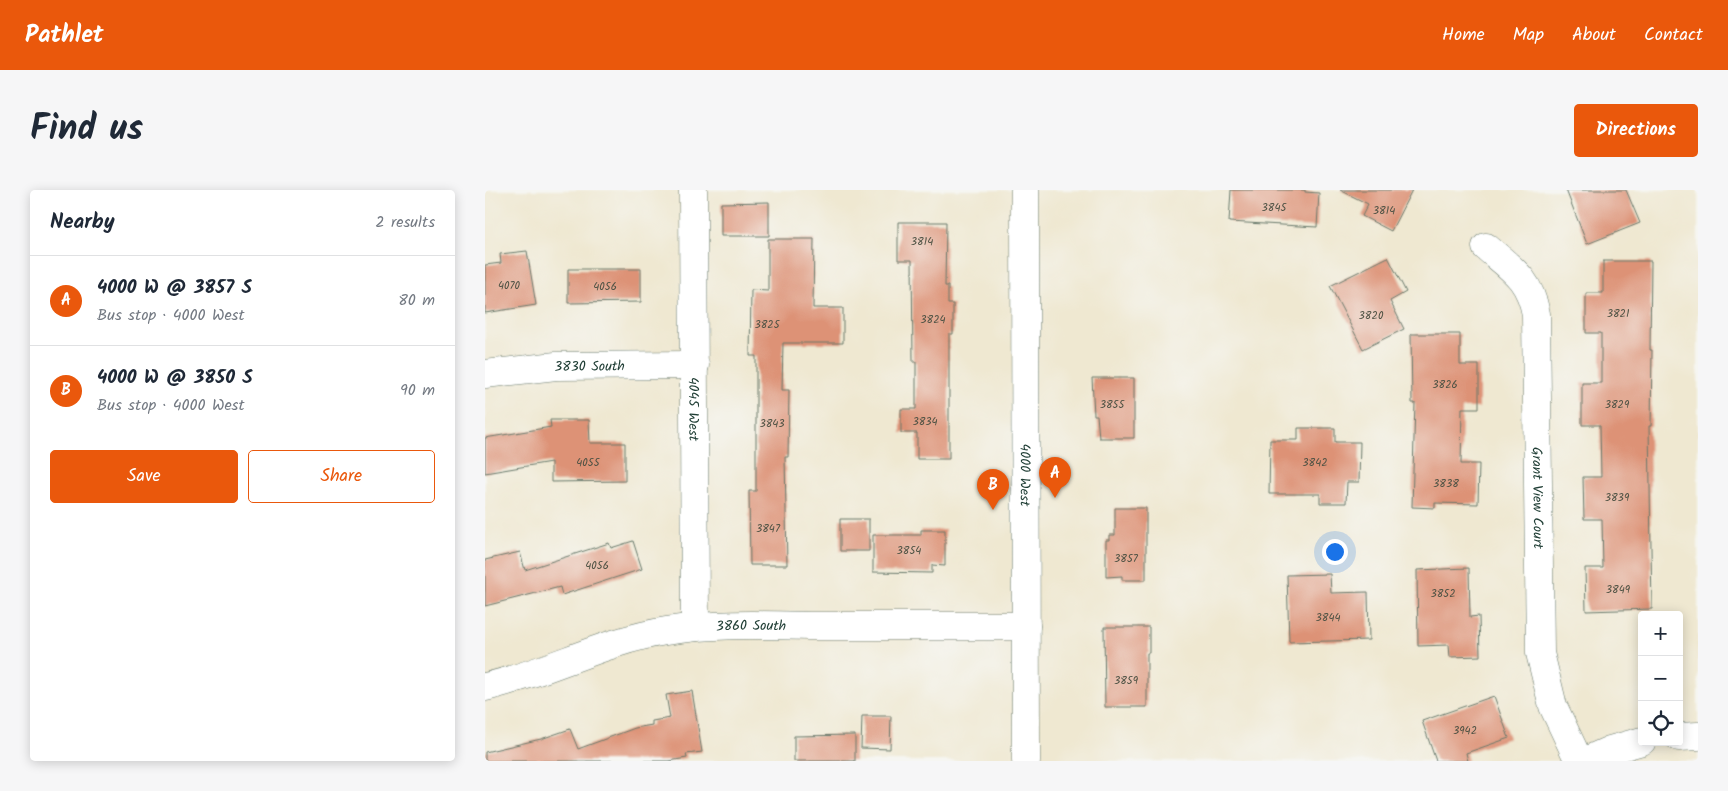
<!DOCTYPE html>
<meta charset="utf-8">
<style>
:root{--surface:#fff;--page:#f6f6f7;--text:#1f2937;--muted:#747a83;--line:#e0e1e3;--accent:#ea580c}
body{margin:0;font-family:Kalam,sans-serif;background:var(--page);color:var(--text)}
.controls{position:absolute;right:15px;bottom:15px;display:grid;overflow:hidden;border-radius:5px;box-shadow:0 2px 12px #0003}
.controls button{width:45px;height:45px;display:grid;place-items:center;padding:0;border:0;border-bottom:1px solid var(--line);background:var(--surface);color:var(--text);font:25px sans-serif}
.you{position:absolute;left:849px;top:361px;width:18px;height:18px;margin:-12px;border:4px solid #fff;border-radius:50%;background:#1a73e8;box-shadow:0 0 0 8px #1a73e833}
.badge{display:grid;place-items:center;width:32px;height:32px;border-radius:50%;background:var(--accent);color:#fff;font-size:16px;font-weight:700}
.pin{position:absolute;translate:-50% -41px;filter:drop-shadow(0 1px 2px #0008)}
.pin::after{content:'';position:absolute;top:26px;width:18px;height:15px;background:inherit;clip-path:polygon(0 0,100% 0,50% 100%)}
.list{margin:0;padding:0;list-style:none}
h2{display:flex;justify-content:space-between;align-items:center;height:65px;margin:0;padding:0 20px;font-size:21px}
h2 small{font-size:16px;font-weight:400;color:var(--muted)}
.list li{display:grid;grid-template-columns:32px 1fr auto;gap:15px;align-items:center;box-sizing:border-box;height:90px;padding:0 20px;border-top:1px solid var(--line)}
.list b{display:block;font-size:19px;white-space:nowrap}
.list p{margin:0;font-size:16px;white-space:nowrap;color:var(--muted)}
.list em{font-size:16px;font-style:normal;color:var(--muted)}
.actions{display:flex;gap:10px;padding:15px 20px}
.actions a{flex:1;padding:11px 0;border:1px solid var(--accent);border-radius:5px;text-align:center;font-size:18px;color:var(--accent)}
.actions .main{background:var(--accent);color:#fff}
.icon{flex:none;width:28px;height:28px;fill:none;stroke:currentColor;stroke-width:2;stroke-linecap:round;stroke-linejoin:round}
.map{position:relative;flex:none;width:1213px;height:571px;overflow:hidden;border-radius:5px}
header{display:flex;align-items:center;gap:30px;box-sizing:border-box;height:70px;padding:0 25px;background:var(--accent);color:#fff}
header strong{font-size:24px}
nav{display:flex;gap:28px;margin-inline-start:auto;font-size:18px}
.intro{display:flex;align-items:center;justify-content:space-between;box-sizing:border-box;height:120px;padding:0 30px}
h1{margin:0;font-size:35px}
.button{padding:12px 22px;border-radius:5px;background:var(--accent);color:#fff;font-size:18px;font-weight:700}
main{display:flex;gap:30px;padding:0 30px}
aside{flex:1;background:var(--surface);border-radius:5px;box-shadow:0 2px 12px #0003}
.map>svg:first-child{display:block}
.building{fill:#dd9276}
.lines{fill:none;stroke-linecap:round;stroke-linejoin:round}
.minor-casing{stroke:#68796b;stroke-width:29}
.minor{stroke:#fff;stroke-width:28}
.labels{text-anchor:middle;stroke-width:4;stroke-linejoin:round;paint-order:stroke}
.number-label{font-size:11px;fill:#4e5244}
.street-label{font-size:14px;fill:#1f3d34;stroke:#f6f6f2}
</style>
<header>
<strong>Pathlet</strong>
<nav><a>Home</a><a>Map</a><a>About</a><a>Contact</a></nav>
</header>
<div class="intro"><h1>Find us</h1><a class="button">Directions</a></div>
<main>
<aside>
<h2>Nearby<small>2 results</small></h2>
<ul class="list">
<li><span class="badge">A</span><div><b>4000 W @ 3857 S</b><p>Bus stop · 4000 West</p></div><em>80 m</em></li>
<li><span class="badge">B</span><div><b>4000 W @ 3850 S</b><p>Bus stop · 4000 West</p></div><em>90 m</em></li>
</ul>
<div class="actions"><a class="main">Save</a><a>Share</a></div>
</aside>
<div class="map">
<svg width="1213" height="571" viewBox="0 0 1213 571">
<rect width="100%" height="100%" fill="#f6f6f2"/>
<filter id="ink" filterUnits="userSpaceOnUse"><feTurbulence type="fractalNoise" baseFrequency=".02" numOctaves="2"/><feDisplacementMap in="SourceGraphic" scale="10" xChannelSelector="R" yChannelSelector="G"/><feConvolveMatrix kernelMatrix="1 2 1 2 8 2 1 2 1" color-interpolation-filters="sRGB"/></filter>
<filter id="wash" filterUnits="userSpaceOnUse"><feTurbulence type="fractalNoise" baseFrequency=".0096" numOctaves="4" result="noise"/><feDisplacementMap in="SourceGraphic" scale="20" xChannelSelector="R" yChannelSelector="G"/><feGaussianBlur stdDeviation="1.12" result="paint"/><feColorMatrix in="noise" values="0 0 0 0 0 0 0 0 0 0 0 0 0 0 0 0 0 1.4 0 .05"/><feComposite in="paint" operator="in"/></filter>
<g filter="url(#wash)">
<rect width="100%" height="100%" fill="#efe8d1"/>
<g id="blocks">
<!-- building -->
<path class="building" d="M 746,0 L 820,0 L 820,2 L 834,3 L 832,37 L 744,32 Z
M 855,0 L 927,0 L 906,41 L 877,26 L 883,14 Z
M 1081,0 L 1141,0 L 1155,33 L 1102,54 Z
M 284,12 L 284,46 L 236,46 L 236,13 Z
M 413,32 L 461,32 L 460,96 L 463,96 L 463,114 L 468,114 L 468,144 L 464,144 L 464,269 L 432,269 L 432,243 L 416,243 L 416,219 L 431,219 L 431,172 L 428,172 L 427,70 L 413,70 Z
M 283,49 L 329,49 L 328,118 L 358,118 L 358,153 L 298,153 L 297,200 L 304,200 L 303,267 L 300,267 L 302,375 L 265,375 L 264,301 L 271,301 L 271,166 L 265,166 L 266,100 L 283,101 Z
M 42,61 L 51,115 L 0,123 L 0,75 L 16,73 L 15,64 Z
M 903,67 L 921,102 L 905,111 L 919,139 L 878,159 L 845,96 Z
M 1118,71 L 1166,71 L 1165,160 L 1167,160 L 1166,236 L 1164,236 L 1167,419 L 1101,421 L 1100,378 L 1118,378 L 1117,329 L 1099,329 L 1098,287 L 1116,287 L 1115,235 L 1097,235 L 1097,193 L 1116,193 L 1116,143 L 1101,143 L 1101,103 L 1118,103 Z
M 83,79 L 156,79 L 156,112 L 83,113 Z
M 926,144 L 975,144 L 975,175 L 994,175 L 994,218 L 977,218 L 976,274 L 994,274 L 993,314 L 950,313 L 950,318 L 927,317 L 930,213 L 927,213 Z
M 607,188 L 649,188 L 649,248 L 614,248 L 612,225 L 609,225 Z
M 65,230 L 104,230 L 105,253 L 140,253 L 140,291 L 66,292 L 66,272 L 0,283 L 0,248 L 66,237 Z
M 813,238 L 850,238 L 850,252 L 875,252 L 874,292 L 862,292 L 861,313 L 835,313 L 835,304 L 784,304 L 785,250 L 813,250 Z
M 630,318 L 661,318 L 661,390 L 637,390 L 637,386 L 621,387 L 621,350 L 624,350 L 624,345 L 630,345 Z
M 355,329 L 384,329 L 384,361 L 355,361 Z
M 436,340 L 460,340 L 460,376 L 447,375 L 447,383 L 388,382 L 388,345 L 436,345 Z
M 148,351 L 157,379 L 77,405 L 75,397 L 0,416 L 0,370 L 35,362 L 40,380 L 124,353 L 126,358 Z
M 984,378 L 985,427 L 994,426 L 995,466 L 965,467 L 964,455 L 933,456 L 932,380 Z
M 845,384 L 846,403 L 883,402 L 884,450 L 804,452 L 802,385 Z
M 619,437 L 664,437 L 664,463 L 662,463 L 662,517 L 620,517 Z
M 207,501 L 217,562 L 201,564 L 202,568 L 184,571 L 0,571 L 0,562 L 56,549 L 85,539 L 93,559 L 150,538 L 167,535 L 167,531 L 185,528 L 181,505 Z
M 1009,506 L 1024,548 L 981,563 L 983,571 L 951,571 L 937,531 Z
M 377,526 L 406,526 L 405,559 L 376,558 Z
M 370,545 L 370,571 L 309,571 L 309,546 Z"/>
</g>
</g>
<g filter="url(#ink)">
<use href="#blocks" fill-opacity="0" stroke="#68796b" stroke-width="1"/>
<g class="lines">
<defs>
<g id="minor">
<path id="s1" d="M 208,0 L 210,437"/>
<path id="s2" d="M 540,0 L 541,571"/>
<path id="s3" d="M 1001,57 C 1028,80 1044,88 1051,124 L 1055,463 L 1068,516 L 1094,571"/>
<path id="s4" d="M 0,184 L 71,176 L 210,175"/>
<path id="s5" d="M 0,497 C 62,483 118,451 181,441 C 229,433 280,435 329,436 C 399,436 470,436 541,436"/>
<path d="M 1194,547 L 1213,546"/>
<path d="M 1100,571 L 1125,560 L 1157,551"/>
</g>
</defs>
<!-- minor casing -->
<use href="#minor" class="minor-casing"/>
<!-- minor -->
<use href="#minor" class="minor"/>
</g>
</g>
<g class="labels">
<!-- number labels -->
<g class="number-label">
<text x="789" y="21">3845</text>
<text x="899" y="24">3814</text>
<text x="437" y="55">3814</text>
<text x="24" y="99">4070</text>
<text x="120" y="100">4056</text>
<text x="1133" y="127">3821</text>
<text x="886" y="129">3820</text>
<text x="448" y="133">3824</text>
<text x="282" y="138">3825</text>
<text x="960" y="198">3826</text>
<text x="627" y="218">3855</text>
<text x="1132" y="218">3829</text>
<text x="440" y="235">3834</text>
<text x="287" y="237">3843</text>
<text x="103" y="276">4055</text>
<text x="830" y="276">3842</text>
<text x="961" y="297">3838</text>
<text x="1132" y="311">3839</text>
<text x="283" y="342">3847</text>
<text x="424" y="364">3854</text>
<text x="641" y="372">3857</text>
<text x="112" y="379">4056</text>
<text x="1133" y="403">3849</text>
<text x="958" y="407">3852</text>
<text x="843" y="431">3844</text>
<text x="641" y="494">3859</text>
<text x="980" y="544">3942</text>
</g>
<!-- street labels -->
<g class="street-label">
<text dy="5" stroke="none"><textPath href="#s4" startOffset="105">3830 South</textPath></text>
<text dy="5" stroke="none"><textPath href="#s1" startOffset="219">4045 West</textPath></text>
<text dy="5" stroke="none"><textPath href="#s2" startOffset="285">4000 West</textPath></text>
<text dy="5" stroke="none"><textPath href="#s3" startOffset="270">Grant View Court</textPath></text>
<text dy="5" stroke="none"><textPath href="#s5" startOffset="275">3860 South</textPath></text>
</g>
</g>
</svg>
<div class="controls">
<button>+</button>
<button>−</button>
<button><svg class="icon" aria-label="locate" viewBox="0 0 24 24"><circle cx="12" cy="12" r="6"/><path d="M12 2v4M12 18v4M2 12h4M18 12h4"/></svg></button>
</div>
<div class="you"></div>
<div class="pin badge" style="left:570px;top:308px">A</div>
<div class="pin badge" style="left:508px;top:320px">B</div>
</div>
</main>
